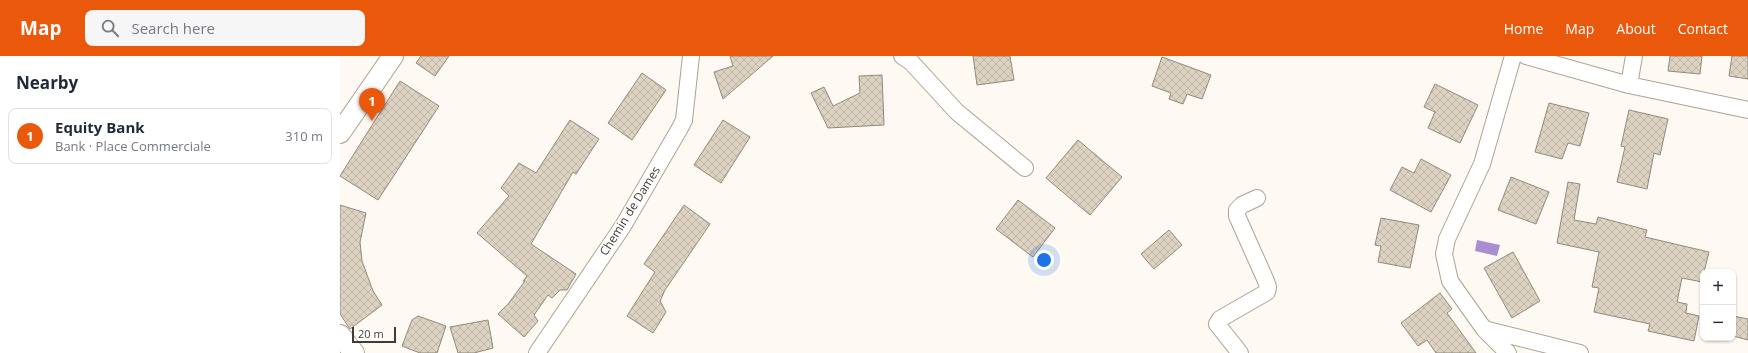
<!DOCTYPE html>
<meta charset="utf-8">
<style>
:root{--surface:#fff;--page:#f6f6f7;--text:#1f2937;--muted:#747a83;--line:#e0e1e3;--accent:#ea580c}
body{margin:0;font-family:"Open Sans",sans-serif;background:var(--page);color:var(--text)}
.controls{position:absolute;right:12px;bottom:12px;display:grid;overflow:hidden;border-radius:8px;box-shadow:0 1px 3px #0004}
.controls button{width:36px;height:36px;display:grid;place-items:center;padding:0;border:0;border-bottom:1px solid var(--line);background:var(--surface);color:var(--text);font:20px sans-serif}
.scale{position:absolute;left:12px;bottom:10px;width:44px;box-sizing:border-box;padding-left:4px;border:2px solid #403c35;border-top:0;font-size:11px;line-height:14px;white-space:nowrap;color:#403c35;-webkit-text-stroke:3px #fff;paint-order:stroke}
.you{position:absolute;left:704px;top:204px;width:14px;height:14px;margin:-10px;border:3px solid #fff;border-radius:50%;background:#1a73e8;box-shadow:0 0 0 6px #1a73e833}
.badge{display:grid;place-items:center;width:26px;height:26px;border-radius:50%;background:var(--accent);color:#fff;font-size:13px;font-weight:700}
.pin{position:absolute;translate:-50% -33px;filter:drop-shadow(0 1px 2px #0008)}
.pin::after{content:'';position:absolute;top:21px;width:14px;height:12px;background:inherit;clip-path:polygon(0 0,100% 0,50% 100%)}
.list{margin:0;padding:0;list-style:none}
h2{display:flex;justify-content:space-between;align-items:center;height:52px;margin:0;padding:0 16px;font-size:17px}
h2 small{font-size:13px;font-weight:400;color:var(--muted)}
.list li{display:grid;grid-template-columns:26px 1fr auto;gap:12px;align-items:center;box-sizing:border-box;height:56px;margin:0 8px 8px;padding:0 8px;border:1px solid var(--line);border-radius:8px}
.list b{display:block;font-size:15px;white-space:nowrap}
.list p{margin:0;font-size:13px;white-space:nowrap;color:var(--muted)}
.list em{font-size:13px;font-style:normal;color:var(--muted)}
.icon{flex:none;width:22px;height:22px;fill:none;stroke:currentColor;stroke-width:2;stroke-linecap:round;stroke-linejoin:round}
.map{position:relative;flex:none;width:1408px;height:297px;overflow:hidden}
header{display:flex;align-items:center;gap:24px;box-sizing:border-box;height:56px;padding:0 20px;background:var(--accent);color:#fff}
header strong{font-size:19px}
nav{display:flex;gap:22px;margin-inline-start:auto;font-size:14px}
.search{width:280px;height:36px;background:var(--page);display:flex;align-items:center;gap:10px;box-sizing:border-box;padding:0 14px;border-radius:8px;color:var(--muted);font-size:15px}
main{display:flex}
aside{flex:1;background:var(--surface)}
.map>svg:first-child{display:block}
.water{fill:#a98ed2}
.building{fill:url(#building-cross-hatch);stroke:#93897a}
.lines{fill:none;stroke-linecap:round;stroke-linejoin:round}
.minor-casing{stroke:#ada394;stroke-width:18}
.tertiary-casing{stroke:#ada394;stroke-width:22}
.minor{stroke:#fff;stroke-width:16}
.tertiary{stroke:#fff;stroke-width:20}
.labels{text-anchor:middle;stroke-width:3;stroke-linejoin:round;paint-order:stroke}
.street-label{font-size:12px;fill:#403c35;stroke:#fff}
</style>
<header>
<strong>Map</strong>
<div class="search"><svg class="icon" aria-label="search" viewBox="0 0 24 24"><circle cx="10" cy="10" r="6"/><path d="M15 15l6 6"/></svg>Search here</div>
<nav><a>Home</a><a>Map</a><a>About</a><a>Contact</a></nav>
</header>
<main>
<aside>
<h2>Nearby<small></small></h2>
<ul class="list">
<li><span class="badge">1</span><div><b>Equity Bank</b><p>Bank · Place Commerciale</p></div><em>310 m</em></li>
</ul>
</aside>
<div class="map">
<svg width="1408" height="297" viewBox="0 0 1408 297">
<defs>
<pattern id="building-cross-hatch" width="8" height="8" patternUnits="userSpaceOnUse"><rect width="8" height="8" fill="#ded3c3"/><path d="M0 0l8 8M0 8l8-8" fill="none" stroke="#c0b6a8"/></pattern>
</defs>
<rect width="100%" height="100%" fill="#fef9f3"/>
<!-- water -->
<path class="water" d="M 1137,184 L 1160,189 L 1157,200 L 1135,195 Z"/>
<!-- building -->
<path class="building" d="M 81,0 L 109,0 L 95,20 L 76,7 Z
M 390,0 L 433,0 L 383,43 L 374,16 L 393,10 Z
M 633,0 L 670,0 L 674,24 L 637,29 Z
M 1330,0 L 1362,0 L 1360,18 L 1328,15 Z
M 1392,0 L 1408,0 L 1408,23 L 1389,20 Z
M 822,1 L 871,19 L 862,43 L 847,38 L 843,48 L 829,43 L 831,37 L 812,30 Z
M 302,17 L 326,34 L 292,84 L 268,67 Z
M 542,19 L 544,69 L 488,72 L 471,37 L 484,31 L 493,50 L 520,37 L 519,20 Z
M 60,25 L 99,50 L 38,144 L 0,120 Z
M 1095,28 L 1138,49 L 1120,87 L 1088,72 L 1095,56 L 1084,51 Z
M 1209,47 L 1249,57 L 1240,90 L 1228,87 L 1222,103 L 1195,96 Z
M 1289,54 L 1328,63 L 1320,99 L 1314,97 L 1307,133 L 1277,126 L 1285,91 L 1281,90 Z
M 230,64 L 259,83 L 236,118 L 233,116 L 191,188 L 236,218 L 227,234 L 220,234 L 212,242 L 208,239 L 194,259 L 198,265 L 184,281 L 158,258 L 168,248 L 185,225 L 183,225 L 187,220 L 137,177 L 169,140 L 161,132 L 179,107 L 196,117 Z
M 383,64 L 410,81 L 381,127 L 354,109 Z
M 738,84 L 782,121 L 750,159 L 706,122 Z
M 1081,103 L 1111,119 L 1091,156 L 1050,134 L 1062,111 L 1074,117 Z
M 1171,121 L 1209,136 L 1196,168 L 1158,154 Z
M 1228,126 L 1240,128 L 1234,164 L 1256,168 L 1258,161 L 1307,174 L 1305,181 L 1369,196 L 1364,216 L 1363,216 L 1362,226 L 1342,222 L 1337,246 L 1347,248 L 1346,257 L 1359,260 L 1354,285 L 1308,275 L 1310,268 L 1254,256 L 1259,232 L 1252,231 L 1259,196 L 1217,187 Z
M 678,144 L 715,172 L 693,201 L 656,173 Z
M 0,149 L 26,157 L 20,186 L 22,205 L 33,235 L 42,249 L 10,273 L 0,258 Z
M 344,149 L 370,168 L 325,234 L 320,245 L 326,256 L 313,277 L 287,260 L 315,216 L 304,208 Z
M 1041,162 L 1079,169 L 1070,212 L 1038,206 L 1041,190 L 1035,189 Z
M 829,174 L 842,189 L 814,213 L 801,198 Z
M 1173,196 L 1200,245 L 1172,262 L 1144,212 Z
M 1100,237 L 1112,253 L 1107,257 L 1136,297 L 1096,297 L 1087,284 L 1078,290 L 1061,267 Z
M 78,260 L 106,270 L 97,297 L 80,297 L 62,290 L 72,264 Z
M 1393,260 L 1408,263 L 1408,284 L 1393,280 Z
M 148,264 L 153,292 L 134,297 L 118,297 L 110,271 Z"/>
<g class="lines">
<defs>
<path id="minor" d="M 562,0 L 571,6 L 617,56 L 685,112
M 1186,0 L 1289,29 L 1408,54
M 1289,29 L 1294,0
M 1144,273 L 1240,297
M 197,297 L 283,170 L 340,72 L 344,64 L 351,0
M 900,297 L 877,268 L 880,263 L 927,236 L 928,231 L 926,225 L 897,160 L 897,154 L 902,149 L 917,142
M 1168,297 L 1144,273 L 1110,225 L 1104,198 L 1107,183 L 1142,108 L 1173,0"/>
<path id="tertiary" d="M 0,77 L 53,0
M 0,279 L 14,297"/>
</defs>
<!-- minor casing -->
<use href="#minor" class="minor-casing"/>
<!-- tertiary casing -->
<use href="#tertiary" class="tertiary-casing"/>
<!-- minor -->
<use href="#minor" class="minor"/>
<!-- tertiary -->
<use href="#tertiary" class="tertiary"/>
</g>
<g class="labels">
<!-- street labels -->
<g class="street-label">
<text transform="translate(290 155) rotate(-58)" y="4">Chemin de Dames</text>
</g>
</g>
</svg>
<div class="controls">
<button>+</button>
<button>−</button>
</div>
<div class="scale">20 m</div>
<div class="you"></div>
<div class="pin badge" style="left:32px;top:65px">1</div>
</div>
</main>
